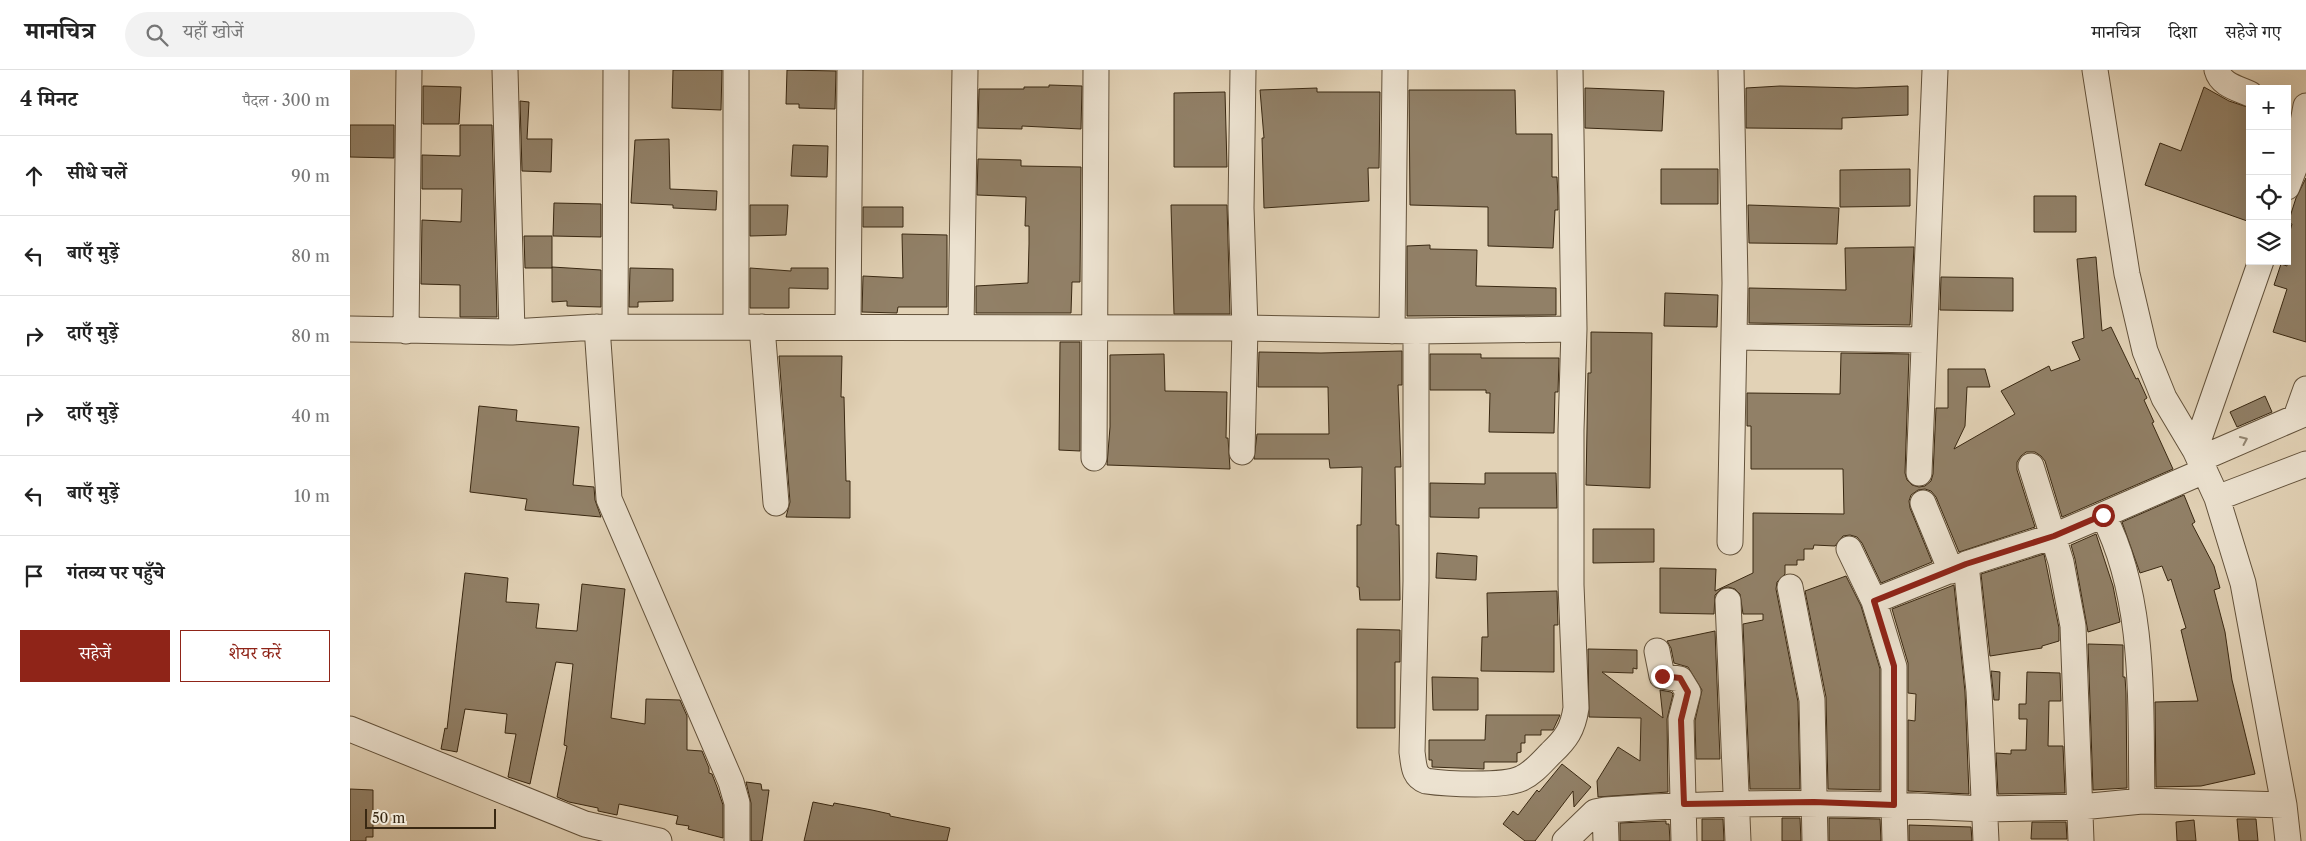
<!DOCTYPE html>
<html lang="hi">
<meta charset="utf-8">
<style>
:root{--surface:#fff;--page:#f2f2f2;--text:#222;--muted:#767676;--line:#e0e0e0;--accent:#8f2418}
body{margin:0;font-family:"Libre Caslon Text","Noto Serif Devanagari",serif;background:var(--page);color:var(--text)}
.controls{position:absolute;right:15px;top:15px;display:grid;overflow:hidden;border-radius:0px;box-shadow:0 5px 20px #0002}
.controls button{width:45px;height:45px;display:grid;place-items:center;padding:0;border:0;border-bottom:1px solid var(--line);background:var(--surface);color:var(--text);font:25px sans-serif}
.scale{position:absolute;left:15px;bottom:12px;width:131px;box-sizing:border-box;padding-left:5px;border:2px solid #392812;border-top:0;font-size:14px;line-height:18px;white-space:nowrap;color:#392812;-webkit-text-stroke:4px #ece2d0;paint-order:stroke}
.stop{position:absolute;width:15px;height:15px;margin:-11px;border:4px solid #8f2418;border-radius:50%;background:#fff}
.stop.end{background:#8f2418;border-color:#fff;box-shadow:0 1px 5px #0008}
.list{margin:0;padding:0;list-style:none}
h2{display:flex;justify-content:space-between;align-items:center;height:65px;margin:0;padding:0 20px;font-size:21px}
h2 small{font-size:16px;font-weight:400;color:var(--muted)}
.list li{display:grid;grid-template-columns:32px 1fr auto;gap:15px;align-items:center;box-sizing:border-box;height:80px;padding:0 20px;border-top:1px solid var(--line)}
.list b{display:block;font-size:19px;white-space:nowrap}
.list em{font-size:16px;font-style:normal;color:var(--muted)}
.actions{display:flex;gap:10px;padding:15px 20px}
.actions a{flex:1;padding:11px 0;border:1px solid var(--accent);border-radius:0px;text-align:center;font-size:18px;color:var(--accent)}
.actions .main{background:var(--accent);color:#fff}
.icon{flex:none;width:28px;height:28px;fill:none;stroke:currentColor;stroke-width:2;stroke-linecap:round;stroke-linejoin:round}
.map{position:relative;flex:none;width:1956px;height:771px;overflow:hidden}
header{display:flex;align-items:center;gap:30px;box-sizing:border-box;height:70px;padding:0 25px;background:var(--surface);border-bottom:1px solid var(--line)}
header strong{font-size:24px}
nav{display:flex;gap:28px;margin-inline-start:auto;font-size:18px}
.search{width:350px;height:45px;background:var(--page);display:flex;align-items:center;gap:12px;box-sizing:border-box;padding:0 18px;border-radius:28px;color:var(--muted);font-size:19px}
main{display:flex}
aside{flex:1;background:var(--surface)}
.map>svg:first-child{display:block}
.building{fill:#918067;stroke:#392812}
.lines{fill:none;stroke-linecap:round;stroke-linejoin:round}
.minor-casing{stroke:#63523b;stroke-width:27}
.minor{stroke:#ece2d0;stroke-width:25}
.oneway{stroke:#928571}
.route{stroke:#8f2418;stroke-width:6}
</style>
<header>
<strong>मानचित्र</strong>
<div class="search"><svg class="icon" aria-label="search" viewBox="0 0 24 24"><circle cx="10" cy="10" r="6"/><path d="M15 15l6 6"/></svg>यहाँ खोजें</div>
<nav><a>मानचित्र</a><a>दिशा</a><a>सहेजे गए</a></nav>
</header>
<main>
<aside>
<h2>4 मिनट<small>पैदल · 300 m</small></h2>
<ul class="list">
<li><svg class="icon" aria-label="ahead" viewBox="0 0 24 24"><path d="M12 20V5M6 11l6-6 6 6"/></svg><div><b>सीधे चलें</b></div><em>90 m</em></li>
<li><svg class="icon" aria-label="left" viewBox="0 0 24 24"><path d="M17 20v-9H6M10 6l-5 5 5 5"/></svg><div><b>बाएँ मुड़ें</b></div><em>80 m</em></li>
<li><svg class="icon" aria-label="right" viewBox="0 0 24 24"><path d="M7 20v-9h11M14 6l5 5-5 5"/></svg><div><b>दाएँ मुड़ें</b></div><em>80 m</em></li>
<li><svg class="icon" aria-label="right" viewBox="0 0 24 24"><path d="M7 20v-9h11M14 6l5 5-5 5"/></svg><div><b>दाएँ मुड़ें</b></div><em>40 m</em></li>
<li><svg class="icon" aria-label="left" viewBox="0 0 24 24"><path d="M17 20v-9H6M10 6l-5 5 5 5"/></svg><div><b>बाएँ मुड़ें</b></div><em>10 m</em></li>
<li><svg class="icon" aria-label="arrive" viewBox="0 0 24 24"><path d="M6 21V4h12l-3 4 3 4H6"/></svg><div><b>गंतव्य पर पहुँचे</b></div></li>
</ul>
<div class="actions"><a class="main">सहेजें</a><a>शेयर करें</a></div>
</aside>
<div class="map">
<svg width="1956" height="771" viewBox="0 0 1956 771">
<rect width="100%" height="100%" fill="#e2d2b6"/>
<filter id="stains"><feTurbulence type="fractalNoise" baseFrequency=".004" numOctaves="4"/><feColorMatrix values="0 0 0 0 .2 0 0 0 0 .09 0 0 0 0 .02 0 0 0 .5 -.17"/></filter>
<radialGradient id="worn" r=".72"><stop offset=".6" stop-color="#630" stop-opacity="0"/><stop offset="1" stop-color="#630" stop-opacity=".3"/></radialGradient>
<!-- building -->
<path class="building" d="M 323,0 L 372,0 L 371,40 L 322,38 Z
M 437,0 L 486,1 L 485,39 L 449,38 L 449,34 L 436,34 Z
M 699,15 L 732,16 L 731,59 L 672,56 L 672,59 L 628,58 L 629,19 L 674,19 L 674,17 L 699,17 Z
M 73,16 L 111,17 L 109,54 L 73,54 Z
M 1430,16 L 1506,18 L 1558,16 L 1558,45 L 1492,48 L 1492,59 L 1396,58 L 1396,18 Z
M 1854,17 L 1879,31 L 1900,38 L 1900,152 L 1795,115 L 1810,73 L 1831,81 Z
M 967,18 L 967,22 L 1030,22 L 1029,98 L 1018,98 L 1019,131 L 914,138 L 912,68 L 914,68 L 910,20 Z
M 1235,18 L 1314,21 L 1312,61 L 1235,58 Z
M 1059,20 L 1165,20 L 1166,64 L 1202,64 L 1202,107 L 1207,107 L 1208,127 L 1208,140 L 1205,140 L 1203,178 L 1138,176 L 1138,137 L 1060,135 Z
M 875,22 L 877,97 L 824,97 L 824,23 Z
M 170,31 L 179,32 L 177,69 L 202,69 L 201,102 L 172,101 Z
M 0,55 L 44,55 L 44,88 L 0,87 Z
M 110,55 L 142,55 L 147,247 L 110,247 L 110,215 L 71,214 L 72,150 L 111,152 L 112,119 L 72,119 L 72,85 L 110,86 Z
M 319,69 L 320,119 L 367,121 L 366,140 L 323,138 L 323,135 L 281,133 L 285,70 Z
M 443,75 L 478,76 L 477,107 L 441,106 Z
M 628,89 L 671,90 L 671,96 L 731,97 L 730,212 L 722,212 L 721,243 L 626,243 L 626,216 L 678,213 L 679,174 L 679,156 L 675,156 L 676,127 L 627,125 Z
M 1311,99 L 1368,99 L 1368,134 L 1311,134 Z
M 1560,99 L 1560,136 L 1490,137 L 1490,100 Z
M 1956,108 L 1956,272 L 1923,262 L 1937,219 L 1924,215 L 1931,194 L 1937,196 L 1937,171 L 1942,154 L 1938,153 L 1946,128 Z
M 1684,126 L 1726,126 L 1726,162 L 1684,162 Z
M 204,133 L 251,134 L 251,167 L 203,166 Z
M 400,135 L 438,135 L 436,165 L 400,166 Z
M 821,135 L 877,135 L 880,244 L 824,244 Z
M 1398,135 L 1489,138 L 1487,174 L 1399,173 Z
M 513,137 L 553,137 L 553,157 L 513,157 Z
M 552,164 L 597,165 L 597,237 L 548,237 L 547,243 L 512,242 L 513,206 L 553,208 Z
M 174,166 L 202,166 L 202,198 L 175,198 Z
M 1080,175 L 1080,179 L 1127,180 L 1126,216 L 1206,218 L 1206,245 L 1057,246 L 1057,176 Z
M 1564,177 L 1560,255 L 1399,253 L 1399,218 L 1496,220 L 1495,178 Z
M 1746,187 L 1752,261 L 1761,257 L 1786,309 L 1788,308 L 1797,328 L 1794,330 L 1804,352 L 1802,353 L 1823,399 L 1712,447 L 1695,391 L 1691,386 L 1685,382 L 1676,382 L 1671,386 L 1667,392 L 1667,400 L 1685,457 L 1609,482 L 1586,427 L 1581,421 L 1575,419 L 1568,420 L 1561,425 L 1559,431 L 1560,438 L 1582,492 L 1531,513 L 1512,473 L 1507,467 L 1500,465 L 1493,466 L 1485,476 L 1464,475 L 1463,479 L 1454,479 L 1454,490 L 1447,490 L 1447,495 L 1435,495 L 1435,504 L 1427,512 L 1426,519 L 1448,632 L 1450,719 L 1400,719 L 1393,554 L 1413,550 L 1413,544 L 1393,544 L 1390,524 L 1385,519 L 1378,517 L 1371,519 L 1365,525 L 1364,544 L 1310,543 L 1310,498 L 1366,499 L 1365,521 L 1403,503 L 1403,443 L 1494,444 L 1493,399 L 1401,399 L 1401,356 L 1397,356 L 1397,323 L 1490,324 L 1491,283 L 1559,284 L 1555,403 L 1557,410 L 1562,415 L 1569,417 L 1575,416 L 1581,411 L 1583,404 L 1586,338 L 1598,338 L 1598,299 L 1635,299 L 1640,317 L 1617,317 L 1615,356 L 1604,379 L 1665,344 L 1651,321 L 1699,296 L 1701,301 L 1730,290 L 1722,272 L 1734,268 L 1727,189 Z
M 202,197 L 251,200 L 251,237 L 217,236 L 217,231 L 202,232 Z
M 280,198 L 323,199 L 323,231 L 288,232 L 288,237 L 279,237 Z
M 400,198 L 441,201 L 441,198 L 478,198 L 478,219 L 439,218 L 439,238 L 400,238 Z
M 1591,207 L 1663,208 L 1663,241 L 1590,240 Z
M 1315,223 L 1368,225 L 1367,257 L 1314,256 Z
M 1241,262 L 1302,263 L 1300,418 L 1236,415 L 1238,303 L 1241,303 Z
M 710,272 L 730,272 L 730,381 L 709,380 Z
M 1052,281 L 1052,315 L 1048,315 L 1051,397 L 1045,397 L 1046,455 L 1049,455 L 1050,530 L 1010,530 L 1009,517 L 1007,517 L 1007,455 L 1011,455 L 1012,397 L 980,398 L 979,389 L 904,389 L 907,364 L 979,364 L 978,317 L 908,317 L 909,282 L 971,283 Z
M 814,284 L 815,321 L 877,322 L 876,368 L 878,368 L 880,399 L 757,395 L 760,357 L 760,285 Z
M 1080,284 L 1131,284 L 1131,288 L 1209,288 L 1208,322 L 1205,322 L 1204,363 L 1139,362 L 1140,323 L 1136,323 L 1136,320 L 1080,320 Z
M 429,286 L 492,286 L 491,327 L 494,327 L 496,411 L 500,411 L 500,448 L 436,447 L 440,432 Z
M 1915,326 L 1922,342 L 1887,357 L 1880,342 Z
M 129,336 L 167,340 L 166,351 L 229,357 L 223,415 L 244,417 L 245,430 L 251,447 L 175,440 L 177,429 L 120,422 Z
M 1135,403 L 1206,403 L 1207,438 L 1129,438 L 1129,448 L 1080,447 L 1080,413 L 1135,414 Z
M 1834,425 L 1845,452 L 1842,454 L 1864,496 L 1870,518 L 1864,520 L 1875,562 L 1882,610 L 1905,704 L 1851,716 L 1806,717 L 1805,632 L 1848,631 L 1831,560 L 1836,558 L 1821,509 L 1818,511 L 1812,496 L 1790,503 L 1772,452 Z
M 1243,459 L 1304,459 L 1304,492 L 1243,493 Z
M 1746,464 L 1763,516 L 1770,552 L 1738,562 L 1725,489 L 1721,475 Z
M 1087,483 L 1127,486 L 1126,510 L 1086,508 Z
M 1694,484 L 1709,558 L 1709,571 L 1692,576 L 1692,578 L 1640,586 L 1631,504 Z
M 115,503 L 158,508 L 156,532 L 189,534 L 186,558 L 227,561 L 232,514 L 275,519 L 261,648 L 295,654 L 296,629 L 330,630 L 337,646 L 337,680 L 352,681 L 359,698 L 359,703 L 362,704 L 367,717 L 373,735 L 373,768 L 338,759 L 339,756 L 326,754 L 328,746 L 269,734 L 267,745 L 248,741 L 248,738 L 219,732 L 207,727 L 217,676 L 214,675 L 223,594 L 206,592 L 180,714 L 158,707 L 166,664 L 155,663 L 157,644 L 115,639 L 107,682 L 91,679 L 95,658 L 97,659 Z
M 1496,506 L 1511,536 L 1530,599 L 1530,720 L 1478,719 L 1476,627 L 1455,521 Z
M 1604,515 L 1615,622 L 1619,724 L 1558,721 L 1558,650 L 1565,651 L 1566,624 L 1558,623 L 1558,593 L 1542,539 Z
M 1207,521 L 1208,555 L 1204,555 L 1204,602 L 1131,601 L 1132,567 L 1138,567 L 1137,523 Z
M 1007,559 L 1050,560 L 1050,592 L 1045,592 L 1045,658 L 1007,658 Z
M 1365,561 L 1370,689 L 1346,689 L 1345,651 L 1352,620 L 1338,597 L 1324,593 L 1321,578 L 1317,571 Z
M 1738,574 L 1773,575 L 1773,607 L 1775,607 L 1776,623 L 1777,718 L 1743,720 Z
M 1238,579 L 1287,580 L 1287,599 L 1283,598 L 1283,603 L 1252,602 L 1313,648 L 1310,620 L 1321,622 L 1323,624 L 1317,649 L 1318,722 L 1248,727 L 1247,711 L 1268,677 L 1290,691 L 1291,648 L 1239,647 Z
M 1641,601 L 1650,602 L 1649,630 L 1644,630 Z
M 1677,602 L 1710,603 L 1711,631 L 1699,631 L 1698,676 L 1713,676 L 1715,723 L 1648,724 L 1646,683 L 1661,684 L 1661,680 L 1676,680 L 1677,649 L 1669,649 L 1669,634 L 1676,634 Z
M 1082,607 L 1128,608 L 1128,640 L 1083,640 Z
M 1136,645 L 1210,645 L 1203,660 L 1191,660 L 1191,665 L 1175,665 L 1175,673 L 1171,673 L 1171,682 L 1167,683 L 1167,692 L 1134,692 L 1134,699 L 1082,697 L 1082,690 L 1079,690 L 1079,670 L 1135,670 Z
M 1212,694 L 1241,717 L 1224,737 L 1223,721 L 1185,771 L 1175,771 L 1153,754 L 1163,741 L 1168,745 L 1187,720 L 1189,722 Z
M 396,712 L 411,714 L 412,720 L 419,720 L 412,771 L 401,771 L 401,733 Z
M 0,719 L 23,720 L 23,767 L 16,767 L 16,771 L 0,771 Z
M 463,732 L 483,736 L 484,733 L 522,740 L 540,744 L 540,746 L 600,758 L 597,771 L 454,771 Z
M 1432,748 L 1450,748 L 1451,771 L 1432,771 Z
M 1479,748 L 1530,749 L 1531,771 L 1479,771 Z
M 1352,749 L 1373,749 L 1374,771 L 1352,771 Z
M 1887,749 L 1906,749 L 1908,771 L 1889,771 Z
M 1844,750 L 1846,771 L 1827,771 L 1826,752 Z
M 1316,751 L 1316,754 L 1319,754 L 1320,771 L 1270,771 L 1270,753 Z
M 1682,752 L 1716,752 L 1717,769 L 1681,769 Z
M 1559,755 L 1621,757 L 1622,771 L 1559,771 Z"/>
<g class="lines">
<defs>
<path id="minor" d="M 155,0 L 162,262
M 386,0 L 386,257
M 893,0 L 891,138 L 895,258 L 1066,261 L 1066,511 L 1062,682 C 1064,695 1063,706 1076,711 C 1096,714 1155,717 1172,708 C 1183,703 1192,692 1201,683 C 1216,669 1223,659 1226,638 L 1221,515 L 1221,360 L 1224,259 L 1220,0
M 1745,0 L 1777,204 L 1795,281 L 1814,328 L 1845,380 L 1867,428 L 1893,513 L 1934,735 L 1938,771
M 1867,0 C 1871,15 1887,18 1900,24
M 1937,117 L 1945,96 L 1956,36
M 247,257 L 259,429 L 381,712 L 387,733 L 387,771
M 265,257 L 266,0
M 412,257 L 426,433
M 498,257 L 500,0
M 611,257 L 615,0
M 0,259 L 162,262 L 247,257 L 895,258 L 892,382
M 56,261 L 59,0
M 1042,261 L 1045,0
M 1066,261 L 1224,259
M 1384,267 L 1574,270
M 1946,347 L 1956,319
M 1845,380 L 1911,191
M 744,388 L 746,0
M 1850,389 L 1956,343
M 1681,396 L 1711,492 L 1723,556 L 1731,771
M 1569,403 L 1585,0
M 1867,428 L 1956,394
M 1573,433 L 1601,501
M 1380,472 L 1385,213 L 1381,0
M 1499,479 L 1524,531
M 1616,494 L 1629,621 L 1636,771
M 1440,517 L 1462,630 L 1465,771
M 1378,531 L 1388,771
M 1307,581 L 1312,606 L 1330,609 L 1338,622 L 1331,649 L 1334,771
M 0,659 L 235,754 L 309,771
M 1792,731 C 1790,638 1797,530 1753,445 L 1854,401
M 1255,740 L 1256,771
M 1215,771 L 1245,742 L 1255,740 C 1352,733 1448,732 1544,735 L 1544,597 L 1524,531 L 1616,494 L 1704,466 L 1753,445
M 1545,771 L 1544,735 L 1636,739 L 1731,737 L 1792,731 L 1934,735"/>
</defs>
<!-- minor casing -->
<use href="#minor" class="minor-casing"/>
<!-- minor -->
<use href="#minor" class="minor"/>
</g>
<!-- one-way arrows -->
<defs><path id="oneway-chevron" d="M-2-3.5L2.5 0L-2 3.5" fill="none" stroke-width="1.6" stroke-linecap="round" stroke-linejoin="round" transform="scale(1.25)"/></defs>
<use class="oneway" href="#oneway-chevron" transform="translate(1894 370) rotate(-24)"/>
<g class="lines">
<!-- route -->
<path class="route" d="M 1312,606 L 1330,608 L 1338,622 L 1331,650 L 1334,734 L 1464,732 L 1544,735 L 1544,596 L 1524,531 L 1616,494 L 1704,466 L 1753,445"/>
</g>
<rect width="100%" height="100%" filter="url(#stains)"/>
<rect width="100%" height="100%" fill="url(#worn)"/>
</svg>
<div class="controls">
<button>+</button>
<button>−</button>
<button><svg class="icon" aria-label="locate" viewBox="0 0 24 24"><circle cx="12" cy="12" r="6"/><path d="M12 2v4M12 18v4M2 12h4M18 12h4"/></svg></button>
<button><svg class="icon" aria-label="layers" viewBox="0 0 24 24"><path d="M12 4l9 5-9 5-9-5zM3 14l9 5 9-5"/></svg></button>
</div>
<div class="scale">50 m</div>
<div class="stop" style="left:1753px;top:445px"></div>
<div class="stop end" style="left:1312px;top:606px"></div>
</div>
</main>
